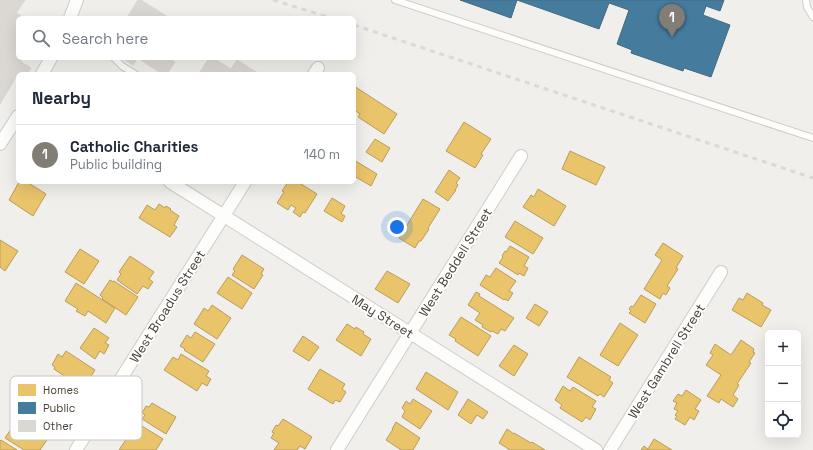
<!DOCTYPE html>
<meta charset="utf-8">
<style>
:root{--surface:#fff;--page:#f2f2f3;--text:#1f2937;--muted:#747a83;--line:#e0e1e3;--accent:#837e75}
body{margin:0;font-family:"Space Grotesk",sans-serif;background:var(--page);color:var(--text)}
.controls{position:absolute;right:12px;bottom:12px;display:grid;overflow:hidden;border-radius:6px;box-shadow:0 4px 16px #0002}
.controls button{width:36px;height:36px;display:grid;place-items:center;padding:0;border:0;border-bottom:1px solid var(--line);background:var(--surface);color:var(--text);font:20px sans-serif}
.you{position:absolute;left:397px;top:227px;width:14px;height:14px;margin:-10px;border:3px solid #fff;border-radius:50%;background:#1a73e8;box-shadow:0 0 0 6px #1a73e833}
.badge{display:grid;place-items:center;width:26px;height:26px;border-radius:50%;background:var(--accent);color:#fff;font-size:13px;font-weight:700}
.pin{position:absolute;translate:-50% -33px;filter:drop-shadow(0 1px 2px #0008)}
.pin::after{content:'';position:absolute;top:21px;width:14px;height:12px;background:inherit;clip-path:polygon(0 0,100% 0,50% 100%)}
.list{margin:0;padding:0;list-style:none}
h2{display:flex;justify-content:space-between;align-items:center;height:52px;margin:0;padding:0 16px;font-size:17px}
h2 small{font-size:13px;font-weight:400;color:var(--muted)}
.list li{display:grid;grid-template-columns:26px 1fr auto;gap:12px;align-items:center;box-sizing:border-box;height:60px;padding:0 16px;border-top:1px solid var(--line)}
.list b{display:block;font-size:15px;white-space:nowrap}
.list p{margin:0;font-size:13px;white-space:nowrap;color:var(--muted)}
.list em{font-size:13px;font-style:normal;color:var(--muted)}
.icon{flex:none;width:22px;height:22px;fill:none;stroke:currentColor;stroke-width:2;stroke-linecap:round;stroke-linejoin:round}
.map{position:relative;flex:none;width:813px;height:450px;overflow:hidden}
.search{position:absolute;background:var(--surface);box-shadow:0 4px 16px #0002;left:16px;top:16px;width:340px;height:44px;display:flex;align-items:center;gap:10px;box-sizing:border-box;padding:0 14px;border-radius:6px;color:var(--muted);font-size:15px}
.panel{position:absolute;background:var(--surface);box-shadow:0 4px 16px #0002;left:16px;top:72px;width:340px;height:112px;border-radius:6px}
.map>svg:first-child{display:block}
.homes{fill:#e9c46a;stroke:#b99d5a}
.public{fill:#457b9d;stroke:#466a7e}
.building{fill:#dbd8d3;stroke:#d9d6d1}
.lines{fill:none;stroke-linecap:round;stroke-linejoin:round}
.service-casing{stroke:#cfcdc8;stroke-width:8}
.minor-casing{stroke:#cfcdc8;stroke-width:14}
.service{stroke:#fdfdfc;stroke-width:6}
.minor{stroke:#fdfdfc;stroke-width:12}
.rail{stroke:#d9d9d8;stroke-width:3;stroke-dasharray:5 5;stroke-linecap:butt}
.labels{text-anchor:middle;stroke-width:4;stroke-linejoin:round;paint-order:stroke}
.street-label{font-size:13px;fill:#484136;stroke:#fff}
.key{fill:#fff;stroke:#c8c6c3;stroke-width:1}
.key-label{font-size:11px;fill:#484136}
</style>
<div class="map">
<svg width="813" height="450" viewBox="0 0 813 450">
<rect width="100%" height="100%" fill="#f1efeb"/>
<!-- homes -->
<path class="homes" d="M 354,86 L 397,114 L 384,134 L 358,117 L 360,114 L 354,110 Z
M 464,122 L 491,139 L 481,154 L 483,155 L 475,168 L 446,151 Z
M 375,139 L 390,148 L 382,162 L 366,152 Z
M 570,151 L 605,167 L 596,185 L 562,169 Z
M 354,160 L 377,174 L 371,186 L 354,176 Z
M 449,170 L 460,178 L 456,183 L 458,185 L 455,190 L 456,190 L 448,201 L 435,192 Z
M 19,182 L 27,182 L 46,194 L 33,216 L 9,200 Z
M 288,182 L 298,182 L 317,194 L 305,213 L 303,212 L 300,217 L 293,212 L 296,208 L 291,205 L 288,210 L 277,203 L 284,192 L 282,191 Z
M 538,189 L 566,206 L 554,226 L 523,207 L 531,195 L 534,197 Z
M 332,198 L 345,206 L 341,214 L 345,216 L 342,222 L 324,211 Z
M 423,199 L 440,209 L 428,228 L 429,229 L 421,241 L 419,241 L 415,248 L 399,238 Z
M 159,204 L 165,208 L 166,206 L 171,209 L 170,210 L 179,216 L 174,225 L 177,227 L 170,237 L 139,218 L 147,205 L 155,210 Z
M 515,221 L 543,238 L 533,254 L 505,237 Z
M 0,240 L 18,251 L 5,271 L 0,267 Z
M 663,243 L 683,256 L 676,268 L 678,269 L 667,286 L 670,288 L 666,295 L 663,293 L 660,299 L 644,289 L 662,260 L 655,255 Z
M 510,246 L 529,257 L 524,266 L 528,268 L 524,276 L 519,273 L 518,275 L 499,263 L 503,257 L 502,256 L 505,251 L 506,252 Z
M 80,249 L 99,261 L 84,284 L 65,272 Z
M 242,255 L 264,269 L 261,274 L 263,275 L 254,289 L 232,275 L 235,271 L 233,269 Z
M 130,256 L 154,272 L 149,279 L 153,282 L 148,289 L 143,286 L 137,294 L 117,280 L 121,274 L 119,272 Z
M 496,268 L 516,281 L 509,291 L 513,293 L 508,301 L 505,299 L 504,300 L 480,285 L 486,275 L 490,277 Z
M 387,271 L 410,284 L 398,303 L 375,289 Z
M 228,277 L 252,293 L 242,309 L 217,293 Z
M 110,280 L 114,282 L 114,281 L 138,297 L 126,315 L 102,299 L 103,298 L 100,295 Z
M 76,283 L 115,308 L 106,323 L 88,311 L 85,316 L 76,311 L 78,309 L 65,301 Z
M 476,292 L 480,294 L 479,296 L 514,318 L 505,331 L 501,329 L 498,334 L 492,331 L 491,332 L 482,327 L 483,325 L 475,320 L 480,313 L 468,305 Z
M 747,293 L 763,303 L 762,305 L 771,310 L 761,327 L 732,310 L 739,298 L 743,300 Z
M 641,295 L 656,304 L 645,323 L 629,313 L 631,311 L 629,309 L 631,306 L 633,307 Z
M 535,304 L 548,312 L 539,326 L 526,318 Z
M 212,305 L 231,318 L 217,339 L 194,324 L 204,308 L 208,311 Z
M 461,317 L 491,336 L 478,356 L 455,341 L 456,339 L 449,335 Z
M 620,323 L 638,335 L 618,366 L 600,355 Z
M 347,324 L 355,329 L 356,327 L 364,332 L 363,334 L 371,339 L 361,356 L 336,340 Z
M 94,328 L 109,338 L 105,343 L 109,345 L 104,354 L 100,351 L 95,359 L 80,348 Z
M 195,332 L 215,344 L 203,362 L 184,350 L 185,349 L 180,346 L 187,335 L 191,338 Z
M 303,336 L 319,347 L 309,361 L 293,351 Z
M 741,340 L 754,349 L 753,352 L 755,353 L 749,362 L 751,363 L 737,384 L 739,385 L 733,395 L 738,399 L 733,407 L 721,399 L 719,403 L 707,396 L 721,375 L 706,365 L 713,355 L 710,353 L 715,344 L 731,355 Z
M 514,345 L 528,354 L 514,376 L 499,366 Z
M 66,351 L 95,370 L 83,389 L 54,369 L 55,367 L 52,365 L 58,354 L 62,357 Z
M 181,354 L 209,371 L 206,376 L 211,379 L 207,386 L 202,383 L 197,391 L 164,370 L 173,357 L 178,360 Z
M 579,357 L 611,377 L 609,380 L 613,383 L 604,397 L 600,394 L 598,396 L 567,377 Z
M 320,369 L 345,384 L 342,389 L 346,392 L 340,402 L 335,400 L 333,404 L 308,389 Z
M 426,372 L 458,392 L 448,410 L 416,389 Z
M 563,386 L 570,391 L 573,387 L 596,401 L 592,407 L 596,409 L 590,420 L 586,417 L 582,422 L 560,408 L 562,405 L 555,400 Z
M 686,390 L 701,400 L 695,409 L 699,411 L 694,420 L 690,417 L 685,425 L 675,419 L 677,416 L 675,415 L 678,411 L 674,409 L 677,403 L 673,401 L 678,394 L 682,396 Z
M 413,399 L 432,411 L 420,429 L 402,417 L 405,411 L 402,408 L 406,401 L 410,404 Z
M 468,399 L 488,412 L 483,419 L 477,415 L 471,424 L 458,415 Z
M 152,403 L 176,417 L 166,434 L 142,419 L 145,415 L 142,413 L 146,406 L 149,407 Z
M 283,419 L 312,437 L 305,449 L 300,446 L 297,450 L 274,450 L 279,443 L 271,438 L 274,433 L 272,432 L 276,425 L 278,426 Z
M 17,420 L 47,440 L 40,450 L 24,450 L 5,438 Z
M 396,422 L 420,438 L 413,450 L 401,450 L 386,440 L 393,429 L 392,429 Z
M 137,423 L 163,439 L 156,450 L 119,450 Z
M 507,429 L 514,434 L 514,433 L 531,443 L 532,442 L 545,450 L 510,450 L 499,443 Z
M 654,439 L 672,450 L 641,450 L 644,446 L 648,449 Z
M 1,440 L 17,450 L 0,450 L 0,441 Z"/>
<!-- public -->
<path class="public" d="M 460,0 L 724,0 L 720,11 L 706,6 L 703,15 L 730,25 L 711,77 L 684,68 L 683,71 L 631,53 L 632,50 L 617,44 L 629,10 L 609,3 L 599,29 L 517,0 L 511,18 Z"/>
<!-- building -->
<path class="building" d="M 0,0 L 25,0 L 16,13 L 24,18 L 18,18 L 18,58 L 23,58 L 21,62 L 31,68 L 27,74 L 18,74 L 18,79 L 16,77 L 0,104 Z
M 138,0 L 141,0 L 168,17 L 168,18 L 127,18 Z
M 125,58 L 137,58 L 133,65 L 124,59 Z
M 138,58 L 169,58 L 175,62 L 167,74 L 162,74 Z
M 209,58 L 213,58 L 231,69 L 237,60 L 259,74 L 199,74 Z"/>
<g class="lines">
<defs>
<path id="service" d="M 395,0 L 813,138
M 806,0 L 807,7 L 813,17
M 114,58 L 122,66 L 135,74"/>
<path id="minor" d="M 70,18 L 77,0
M 42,74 L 51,58
M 314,74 L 318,68
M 0,144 L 18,116
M 170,182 L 596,450
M 76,450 L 245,182
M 337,450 L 521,156
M 610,450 L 721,272"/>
</defs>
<!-- service casing -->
<use href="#service" class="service-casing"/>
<!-- minor casing -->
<use href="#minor" class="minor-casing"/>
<!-- service -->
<use href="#service" class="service"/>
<!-- minor -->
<use href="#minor" class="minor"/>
<!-- rail -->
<path class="rail" d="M 273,0 L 331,18
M 354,25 L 813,178"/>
</g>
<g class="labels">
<!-- street labels -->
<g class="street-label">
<text transform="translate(455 262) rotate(-58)" y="5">West Beddell Street</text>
<text transform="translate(167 306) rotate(-58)" y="5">West Broadus Street</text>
<text transform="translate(383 316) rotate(32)" y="5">May Street</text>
<text transform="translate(666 361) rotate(-58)" y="5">West Gambrell Street</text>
</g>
</g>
<!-- legend -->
<rect x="10" y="376" width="132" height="64" rx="6" class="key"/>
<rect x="18" y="384" width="18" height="12" fill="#e9c46a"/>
<rect x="18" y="402" width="18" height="12" fill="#457b9d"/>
<rect x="18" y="420" width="18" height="12" fill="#dbd8d3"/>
<g class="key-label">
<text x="43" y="394">Homes</text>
<text x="43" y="412">Public</text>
<text x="43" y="430">Other</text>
</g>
</svg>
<div class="controls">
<button>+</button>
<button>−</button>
<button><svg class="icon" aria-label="locate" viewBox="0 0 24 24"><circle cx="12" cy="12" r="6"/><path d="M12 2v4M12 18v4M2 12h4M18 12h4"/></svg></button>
</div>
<div class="you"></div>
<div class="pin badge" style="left:672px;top:37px">1</div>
<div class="search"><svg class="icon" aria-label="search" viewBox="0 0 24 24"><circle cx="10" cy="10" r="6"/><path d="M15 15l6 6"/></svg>Search here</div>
<section class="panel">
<h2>Nearby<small></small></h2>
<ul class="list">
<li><span class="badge">1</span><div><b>Catholic Charities</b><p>Public building</p></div><em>140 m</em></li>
</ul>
</section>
</div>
